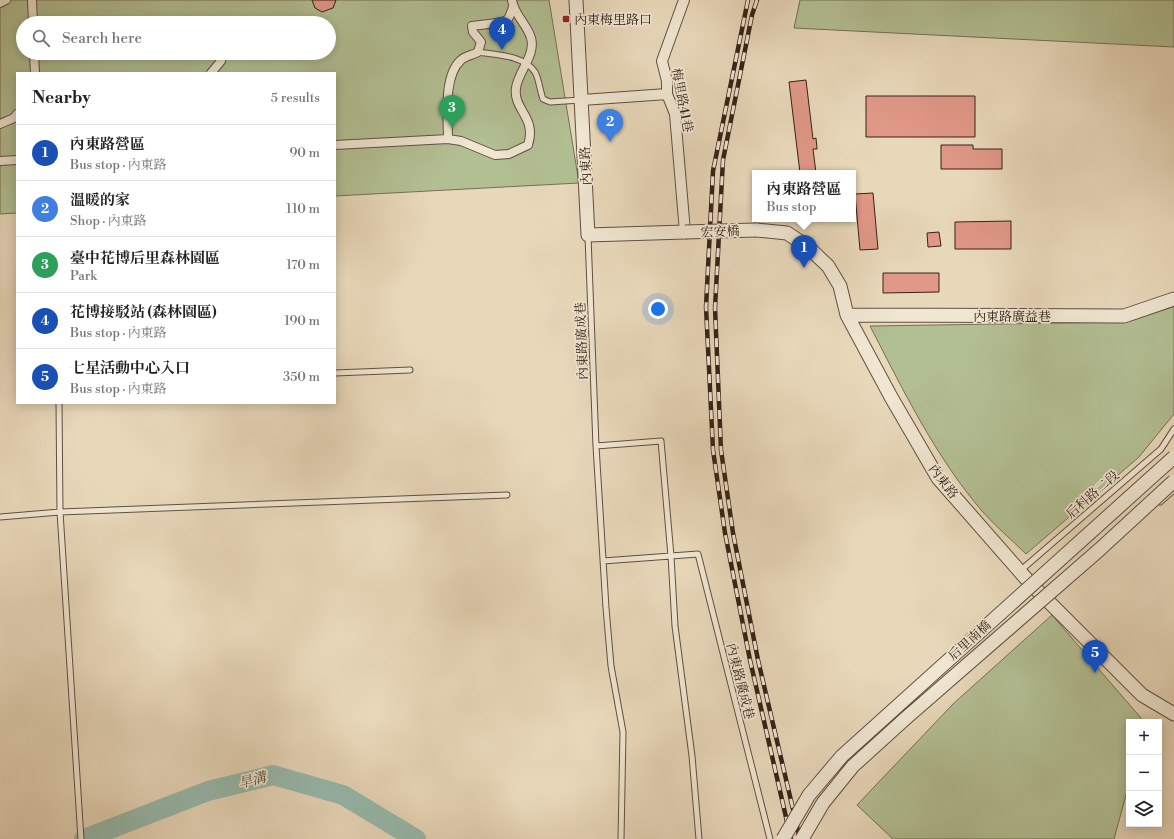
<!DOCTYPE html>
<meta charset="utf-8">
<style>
:root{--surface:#fff;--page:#f2f2f2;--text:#222;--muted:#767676;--line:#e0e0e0;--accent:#0b8043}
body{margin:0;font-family:"Libre Bodoni","Noto Serif TC",serif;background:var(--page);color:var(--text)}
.controls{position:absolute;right:12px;bottom:12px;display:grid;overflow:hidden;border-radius:0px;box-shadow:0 2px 10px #0003}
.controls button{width:36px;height:36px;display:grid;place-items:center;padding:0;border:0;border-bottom:1px solid var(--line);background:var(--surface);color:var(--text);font:20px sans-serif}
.you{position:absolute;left:658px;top:309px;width:14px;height:14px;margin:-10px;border:3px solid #fff;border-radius:50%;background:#1a73e8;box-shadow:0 0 0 6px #1a73e833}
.badge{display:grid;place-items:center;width:26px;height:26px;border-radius:50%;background:var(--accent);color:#fff;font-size:13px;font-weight:700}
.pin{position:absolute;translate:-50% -33px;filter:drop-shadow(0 1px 2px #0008)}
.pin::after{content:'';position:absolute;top:21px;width:14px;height:12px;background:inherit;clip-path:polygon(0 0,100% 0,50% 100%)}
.popup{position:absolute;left:752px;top:170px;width:104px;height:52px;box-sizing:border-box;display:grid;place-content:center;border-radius:0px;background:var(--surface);filter:drop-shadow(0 1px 3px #0005);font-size:13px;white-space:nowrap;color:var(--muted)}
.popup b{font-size:15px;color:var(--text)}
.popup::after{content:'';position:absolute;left:50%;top:100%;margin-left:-8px;border:8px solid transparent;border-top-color:var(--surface)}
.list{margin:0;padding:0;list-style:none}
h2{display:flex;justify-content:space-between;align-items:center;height:52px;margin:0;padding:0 16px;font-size:17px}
h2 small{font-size:13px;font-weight:400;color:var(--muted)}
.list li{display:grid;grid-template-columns:26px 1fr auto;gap:12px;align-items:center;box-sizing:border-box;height:56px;padding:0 16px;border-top:1px solid var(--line)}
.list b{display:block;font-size:15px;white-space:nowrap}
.list p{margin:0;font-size:13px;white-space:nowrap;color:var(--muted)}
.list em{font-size:13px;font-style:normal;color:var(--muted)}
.icon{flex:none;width:22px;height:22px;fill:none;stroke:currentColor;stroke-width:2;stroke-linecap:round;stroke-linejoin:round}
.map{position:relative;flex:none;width:1174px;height:839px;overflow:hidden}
.search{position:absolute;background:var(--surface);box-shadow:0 2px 10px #0003;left:16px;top:16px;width:320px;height:44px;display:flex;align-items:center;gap:10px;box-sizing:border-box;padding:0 14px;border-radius:22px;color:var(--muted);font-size:15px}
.panel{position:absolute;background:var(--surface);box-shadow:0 2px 10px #0003;left:16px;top:72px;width:320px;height:332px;border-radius:0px}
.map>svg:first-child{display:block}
.green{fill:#b2bf93;stroke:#747056;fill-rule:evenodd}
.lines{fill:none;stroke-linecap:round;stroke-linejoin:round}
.river{stroke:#97baad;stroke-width:20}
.building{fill:#e09887;stroke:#362118}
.service-casing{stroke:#624f40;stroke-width:7}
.pedestrian-casing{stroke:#624f40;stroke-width:10}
.minor-casing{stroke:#624f40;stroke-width:12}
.tertiary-casing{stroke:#624f40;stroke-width:15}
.service{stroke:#f0e6d2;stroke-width:5}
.pedestrian{stroke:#f0e6d2;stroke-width:8}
.minor{stroke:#f0e6d2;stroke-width:10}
.tertiary{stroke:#f0e6d2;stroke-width:13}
.rail-casing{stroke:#362118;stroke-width:4.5}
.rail{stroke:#f0e6d2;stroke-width:3;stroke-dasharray:9;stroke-linecap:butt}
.tertiary-bridge-casing{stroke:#624f40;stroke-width:15;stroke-linecap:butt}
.tertiary-bridge{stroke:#f0e6d2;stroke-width:13}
.poi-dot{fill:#8f2418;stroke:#f0e6d2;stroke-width:1.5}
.labels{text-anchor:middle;stroke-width:3.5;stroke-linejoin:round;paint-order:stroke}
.poi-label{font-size:13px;fill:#362118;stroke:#f0e6d2;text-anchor:start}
.street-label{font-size:13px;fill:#362118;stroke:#f0e6d2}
.water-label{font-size:14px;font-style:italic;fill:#534f45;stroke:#f0e6d2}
</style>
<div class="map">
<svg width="1174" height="839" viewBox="0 0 1174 839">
<rect width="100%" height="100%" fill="#e8d8ba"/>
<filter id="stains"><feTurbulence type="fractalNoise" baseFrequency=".005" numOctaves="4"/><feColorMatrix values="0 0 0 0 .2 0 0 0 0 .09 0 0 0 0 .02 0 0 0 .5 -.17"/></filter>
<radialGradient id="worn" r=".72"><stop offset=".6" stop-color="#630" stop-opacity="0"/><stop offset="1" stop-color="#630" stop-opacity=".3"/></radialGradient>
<!-- green -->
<path class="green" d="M 0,0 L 549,0 L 579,183 L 335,196 L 335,73 L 17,73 L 17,213 L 0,214 ZM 23,23 L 329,23 L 329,53 L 23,53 Z
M 800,0 L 1174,0 L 1174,47 L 794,28 Z
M 1174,306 L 1174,414 L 1139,457 L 1026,554 C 1011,539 995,526 982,511 C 935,456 903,390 870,326 L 1127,322 Z
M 1052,615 L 1141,718 L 1140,722 L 1129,722 L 1129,784 L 1114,839 L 893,839 L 857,805 L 953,704 Z"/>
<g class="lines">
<!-- river -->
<path class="river" d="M 84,839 L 208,791 L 273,775 L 343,795 L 416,839"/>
</g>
<!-- building -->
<path class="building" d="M 312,0 L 336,0 L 333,8 L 322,12 L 315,8 Z
M 806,80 L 813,139 L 816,138 L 817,149 L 813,149 L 816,173 L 800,173 L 789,82 Z
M 866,96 L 975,96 L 975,137 L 866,137 Z
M 941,145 L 973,145 L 973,149 L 1002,149 L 1002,169 L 941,169 Z
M 873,193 L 878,249 L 860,250 L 855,194 Z
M 1011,221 L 1011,249 L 955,249 L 955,222 Z
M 939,232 L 941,246 L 928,247 L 927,233 Z
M 883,273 L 939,273 L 939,292 L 883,293 Z"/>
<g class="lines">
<defs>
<path id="service" d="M 478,52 C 496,55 524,55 535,72 C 539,79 540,91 543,99 L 550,102 L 581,100
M 588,236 L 596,446 L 606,608 L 611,666 L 623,732 L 621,839
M 335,373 L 410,370
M 59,403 L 60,512 L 81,839
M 596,446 L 661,441 L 671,556 L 675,626 L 692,756 L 699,839
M 1160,502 L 1174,490
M 0,517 L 60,512 L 507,495
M 603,561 L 698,554 L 770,839
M 1020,571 L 1161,449 L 1174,429"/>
<path id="pedestrian" d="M 32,0 L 33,23
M 0,3 L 6,0
M 34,53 L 35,73
M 211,73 L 221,61
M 0,124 L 14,118 L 17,114
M 448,139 C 448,117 443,76 461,60 C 465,56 473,55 478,52 L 481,42 L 473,32 L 472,26 C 481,24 503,24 508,19 C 510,16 512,10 513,7
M 335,145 L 448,139 L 461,141 L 495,155 L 509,154 L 528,145 C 537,117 513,110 516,88 C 518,72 536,55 531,38 C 527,24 514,15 512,0
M 0,161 L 17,160"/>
<path id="minor" d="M 684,0 L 662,61 L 667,81 L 667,94 L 675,114 L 685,232
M 582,100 L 667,94"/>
<path id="tertiary" d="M 576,0 L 588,235 L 685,232
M 756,230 L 787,233 L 808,247 L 828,266 L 840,286 L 847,315 L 891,397 L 938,478 L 1030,583 L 1142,695 L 1174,714
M 847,315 L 1124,316 L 1174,299"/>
</defs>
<!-- service casing -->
<use href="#service" class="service-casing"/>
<!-- pedestrian casing -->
<use href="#pedestrian" class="pedestrian-casing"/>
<!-- minor casing -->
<use href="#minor" class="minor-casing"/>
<!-- tertiary casing -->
<use href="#tertiary" class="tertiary-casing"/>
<!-- service -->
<use href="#service" class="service"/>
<!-- pedestrian -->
<use href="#pedestrian" class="pedestrian"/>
<!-- minor -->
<use href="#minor" class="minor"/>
<!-- tertiary -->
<use href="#tertiary" class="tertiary"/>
<defs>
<path id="rail" d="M 748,0 L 713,171 L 706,307 L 713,450 L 725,533 L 750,660 L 791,839
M 757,0 L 752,15 L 723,160 L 715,308 L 721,450 L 733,533 L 758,660 L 800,839"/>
</defs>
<!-- rail casing -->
<use href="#rail" class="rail-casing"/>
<!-- rail -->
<use href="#rail" class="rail"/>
<defs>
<path id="tertiary-bridge" d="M 685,232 L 756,230
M 783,839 L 809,795 L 842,756 L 1174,457
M 802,839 L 823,803 L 853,766 L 906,718 L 1099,550 L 1174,481"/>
</defs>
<!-- tertiary-bridge casing -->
<use href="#tertiary-bridge" class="tertiary-bridge-casing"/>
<!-- tertiary-bridge -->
<use href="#tertiary-bridge" class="tertiary-bridge"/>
</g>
<!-- markers -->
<rect class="poi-dot" x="562" y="15" width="8" height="8" rx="2"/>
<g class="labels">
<!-- poi labels -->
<g class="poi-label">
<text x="574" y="24">內東梅里路口</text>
</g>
<!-- street labels -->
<g class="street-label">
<text transform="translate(683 100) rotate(79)" y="5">梅里路41巷</text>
<text transform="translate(585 166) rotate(-93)" y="5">內東路</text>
<text transform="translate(720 231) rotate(-2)" y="5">宏安橋</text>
<text x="1012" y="321">內東路廣益巷</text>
<text transform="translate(581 341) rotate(-92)" y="5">內東路廣成巷</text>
<text transform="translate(944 481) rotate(53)" y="5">內東路</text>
<text transform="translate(1092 494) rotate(-41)" y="5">后科路二段</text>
<text transform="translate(969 640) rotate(-42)" y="5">后里南橋</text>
<text transform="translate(741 681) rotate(76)" y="5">內東路廣成巷</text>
</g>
<!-- water labels -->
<g class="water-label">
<text transform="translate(252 780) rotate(-14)" y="5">旱溝</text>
</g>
</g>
<rect width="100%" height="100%" filter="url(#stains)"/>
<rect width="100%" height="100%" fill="url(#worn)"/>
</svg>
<div class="controls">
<button>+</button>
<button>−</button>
<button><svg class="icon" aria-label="layers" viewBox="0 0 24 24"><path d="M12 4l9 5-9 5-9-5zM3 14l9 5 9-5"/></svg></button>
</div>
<div class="you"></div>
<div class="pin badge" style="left:804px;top:268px;background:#1a4fb4">1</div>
<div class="popup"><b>內東路營區</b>Bus stop</div>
<div class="pin badge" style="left:610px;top:142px;background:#3f7fe0">2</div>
<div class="pin badge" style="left:452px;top:128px;background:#2e9e5b">3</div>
<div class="pin badge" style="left:502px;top:50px;background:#1a4fb4">4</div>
<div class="pin badge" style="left:1095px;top:673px;background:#1a4fb4">5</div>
<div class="search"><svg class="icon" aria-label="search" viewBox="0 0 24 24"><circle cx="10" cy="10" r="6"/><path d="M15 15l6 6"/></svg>Search here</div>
<section class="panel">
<h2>Nearby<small>5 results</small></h2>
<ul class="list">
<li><span class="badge" style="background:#1a4fb4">1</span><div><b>內東路營區</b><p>Bus stop · 內東路</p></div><em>90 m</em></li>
<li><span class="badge" style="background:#3f7fe0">2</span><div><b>溫暖的家</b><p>Shop · 內東路</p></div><em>110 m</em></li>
<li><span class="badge" style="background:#2e9e5b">3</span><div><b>臺中花博后里森林園區</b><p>Park</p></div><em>170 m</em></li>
<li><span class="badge" style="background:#1a4fb4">4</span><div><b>花博接駁站 (森林園區)</b><p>Bus stop · 內東路</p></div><em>190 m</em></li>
<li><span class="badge" style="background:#1a4fb4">5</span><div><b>七星活動中心入口</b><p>Bus stop · 內東路</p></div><em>350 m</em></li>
</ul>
</section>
</div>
